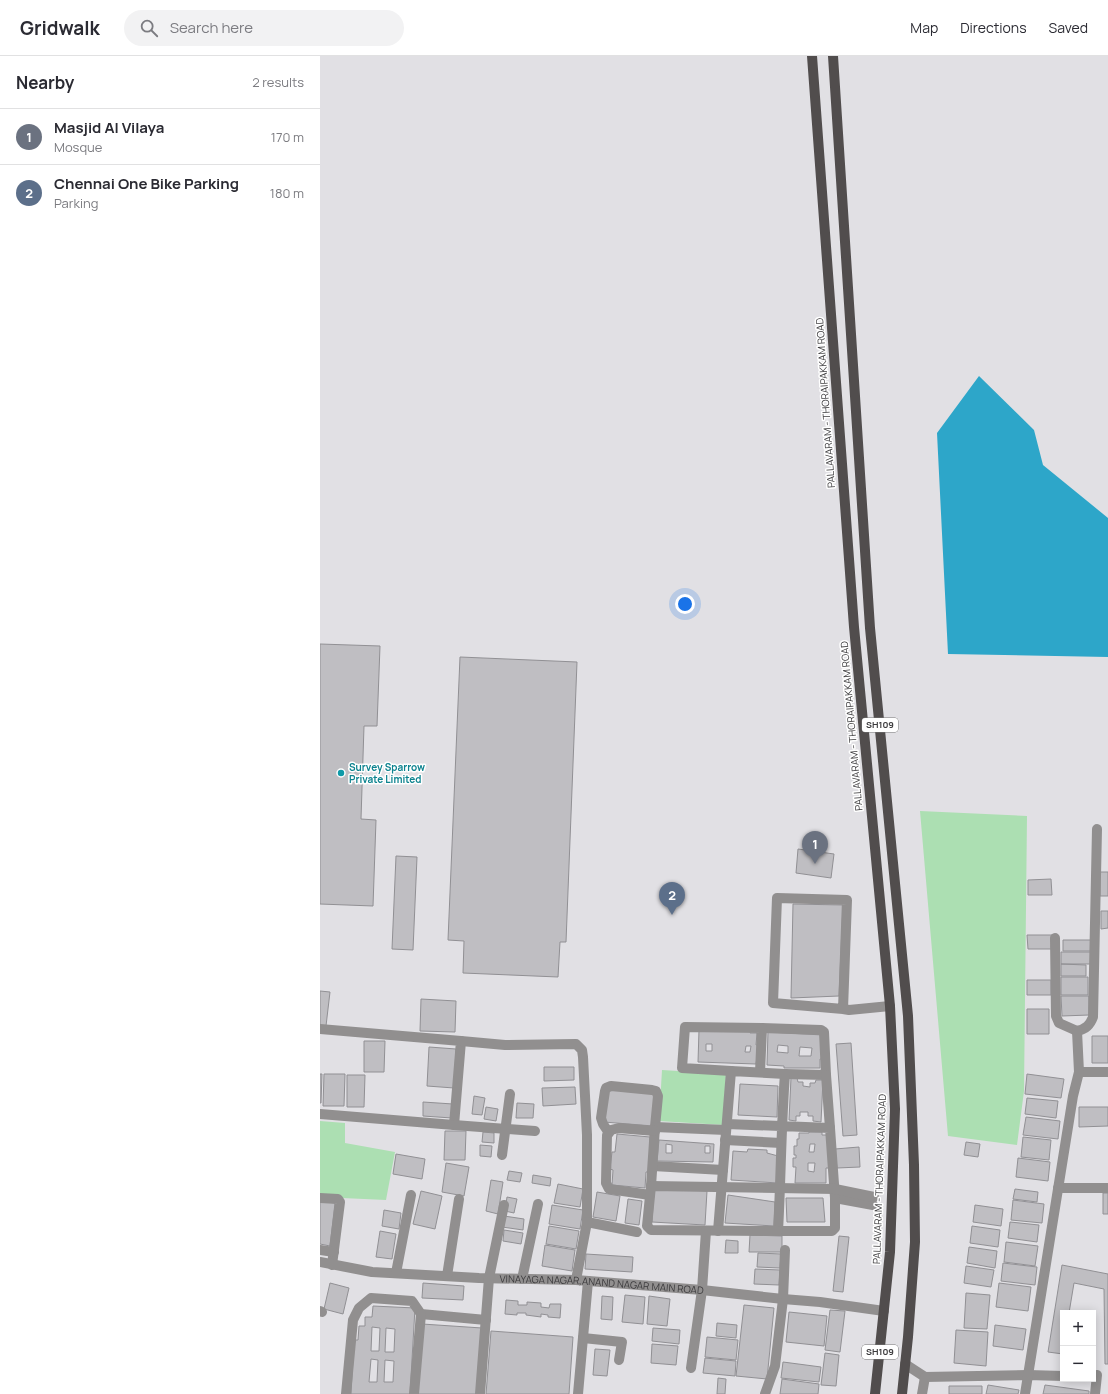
<!DOCTYPE html>
<meta charset="utf-8">
<style>
:root{--surface:#fff;--page:#f2f2f3;--text:#2b2b33;--muted:#7c7c81;--line:#e1e1e2;--accent:#0f766e}
body{margin:0;font-family:Manrope,sans-serif;background:var(--page);color:var(--text)}
.controls{position:absolute;right:12px;bottom:12px;display:grid;overflow:hidden;border-radius:0px;box-shadow:0 2px 10px #0003}
.controls button{width:36px;height:36px;display:grid;place-items:center;padding:0;border:0;border-bottom:1px solid var(--line);background:var(--surface);color:var(--text);font:20px sans-serif}
.you{position:absolute;left:365px;top:548px;width:14px;height:14px;margin:-10px;border:3px solid #fff;border-radius:50%;background:#1a73e8;box-shadow:0 0 0 6px #1a73e833}
.badge{display:grid;place-items:center;width:26px;height:26px;border-radius:50%;background:var(--accent);color:#fff;font-size:13px;font-weight:700}
.pin{position:absolute;translate:-50% -33px;filter:drop-shadow(0 1px 2px #0008)}
.pin::after{content:'';position:absolute;top:21px;width:14px;height:12px;background:inherit;clip-path:polygon(0 0,100% 0,50% 100%)}
.list{margin:0;padding:0;list-style:none}
h2{display:flex;justify-content:space-between;align-items:center;height:52px;margin:0;padding:0 16px;font-size:17px}
h2 small{font-size:13px;font-weight:400;color:var(--muted)}
.list li{display:grid;grid-template-columns:26px 1fr auto;gap:12px;align-items:center;box-sizing:border-box;height:56px;padding:0 16px;border-top:1px solid var(--line)}
.list b{display:block;font-size:15px;white-space:nowrap}
.list p{margin:0;font-size:13px;white-space:nowrap;color:var(--muted)}
.list em{font-size:13px;font-style:normal;color:var(--muted)}
.icon{flex:none;width:22px;height:22px;fill:none;stroke:currentColor;stroke-width:2;stroke-linecap:round;stroke-linejoin:round}
.map{position:relative;flex:none;width:788px;height:1338px;overflow:hidden}
header{display:flex;align-items:center;gap:24px;box-sizing:border-box;height:56px;padding:0 20px;background:var(--surface);border-bottom:1px solid var(--line)}
header strong{font-size:19px}
nav{display:flex;gap:22px;margin-inline-start:auto;font-size:14px}
.search{width:280px;height:36px;background:var(--page);display:flex;align-items:center;gap:10px;box-sizing:border-box;padding:0 14px;border-radius:22px;color:var(--muted);font-size:15px}
main{display:flex}
aside{flex:1;background:var(--surface)}
.map>svg:first-child{display:block}
.green{fill:#acdfb2}
.water{fill:#2da6c9}
.building{fill:#bfbec2;stroke:#919094;fill-rule:evenodd}
.lines{fill:none;stroke-linecap:round;stroke-linejoin:round}
.minor{stroke:#918f8f;stroke-width:10}
.major{stroke:#514d4d;stroke-width:10}
.culture-dot{fill:#0f9aa8;stroke:#fff;stroke-width:1.5}
.labels{text-anchor:middle;stroke-width:3;stroke-linejoin:round;paint-order:stroke}
.shield{fill:#fff;stroke:#767677;stroke-width:1}
.shield-label{font-size:9px;font-weight:bold;fill:#3c3b3d}
.street-label{font-size:10px;fill:#3c3b3d;stroke:#fff}
.culture-label{font-size:10px;font-weight:bold;fill:#0d838f;stroke:#fff;text-anchor:start}
</style>
<header>
<strong>Gridwalk</strong>
<div class="search"><svg class="icon" aria-label="search" viewBox="0 0 24 24"><circle cx="10" cy="10" r="6"/><path d="M15 15l6 6"/></svg>Search here</div>
<nav><a>Map</a><a>Directions</a><a>Saved</a></nav>
</header>
<main>
<aside>
<h2>Nearby<small>2 results</small></h2>
<ul class="list">
<li><span class="badge" style="background:#6b7280">1</span><div><b>Masjid Al Vilaya</b><p>Mosque</p></div><em>170 m</em></li>
<li><span class="badge" style="background:#5c6f8a">2</span><div><b>Chennai One Bike Parking</b><p>Parking</p></div><em>180 m</em></li>
</ul>
</aside>
<div class="map">
<svg width="788" height="1338" viewBox="0 0 788 1338">
<rect width="100%" height="100%" fill="#e1e0e4"/>
<!-- green -->
<path class="green" d="M 600,755 L 707,760 L 704,1035 L 697,1089 L 628,1080 Z
M 342,1014 L 406,1018 L 403,1069 L 339,1065 Z
M 0,1065 L 25,1067 L 25,1087 L 75,1096 L 66,1144 L 0,1141 Z"/>
<!-- water -->
<path class="water" d="M 659,320 L 714,374 L 723,409 L 788,462 L 788,601 L 628,598 L 617,377 Z"/>
<!-- building -->
<path class="building" d="M 0,588 L 60,590 L 57,670 L 44,670 L 41,763 L 56,764 L 53,850 L 0,848 Z
M 140,601 L 257,606 L 246,886 L 240,886 L 238,921 L 143,917 L 144,885 L 128,884 Z
M 478,793 L 514,798 L 511,822 L 476,817 Z
M 76,800 L 97,801 L 93,894 L 72,893 Z
M 780,816 L 788,816 L 788,840 L 780,840 Z
M 731,823 L 732,839 L 708,839 L 708,824 Z
M 473,848 L 523,849 L 519,940 L 471,942 Z
M 781,855 L 788,855 L 788,872 L 781,873 Z
M 707,879 L 733,879 L 733,893 L 708,893 Z
M 743,884 L 772,884 L 772,895 L 743,895 Z
M 741,896 L 772,896 L 772,908 L 741,908 Z
M 741,908 L 766,909 L 766,920 L 741,920 Z
M 741,921 L 768,921 L 768,939 L 741,939 Z
M 707,924 L 731,924 L 731,939 L 707,939 Z
M 0,935 L 10,936 L 6,970 L 0,970 Z
M 741,940 L 769,940 L 769,959 L 742,960 Z
M 101,943 L 136,945 L 135,976 L 100,975 Z
M 707,953 L 729,953 L 729,978 L 707,978 Z
M 379,974 L 431,974 L 430,977 L 437,977 L 436,989 L 439,989 L 436,1008 L 378,1006 ZM 386,988 L 392,988 L 392,995 L 386,995 ZM 426,990 L 431,990 L 430,996 L 425,996 Z
M 448,976 L 503,979 L 503,1003 L 500,1003 L 500,1012 L 464,1012 L 464,1010 L 447,1009 ZM 458,989 L 468,990 L 468,997 L 457,996 ZM 480,991 L 492,992 L 491,1000 L 479,1000 Z
M 772,980 L 788,980 L 788,1007 L 772,1007 Z
M 44,985 L 65,985 L 64,1016 L 44,1016 Z
M 531,987 L 537,1079 L 523,1080 L 516,988 Z
M 109,991 L 136,993 L 134,1032 L 107,1030 Z
M 224,1011 L 254,1011 L 254,1024 L 224,1025 Z
M 0,1018 L 2,1018 L 1,1047 L 0,1047 Z
M 4,1018 L 25,1018 L 24,1050 L 3,1050 Z
M 707,1018 L 744,1023 L 741,1042 L 705,1038 Z
M 27,1019 L 45,1019 L 44,1051 L 27,1051 Z
M 471,1022 L 477,1022 L 478,1026 L 483,1026 L 483,1030 L 490,1031 L 490,1027 L 495,1027 L 496,1024 L 503,1024 L 501,1066 L 493,1065 L 493,1060 L 488,1060 L 488,1056 L 480,1056 L 480,1060 L 476,1060 L 476,1065 L 469,1064 Z
M 420,1028 L 458,1030 L 457,1061 L 418,1059 Z
M 255,1031 L 256,1048 L 223,1050 L 222,1032 Z
M 286,1033 L 336,1037 L 333,1070 L 284,1066 Z
M 154,1040 L 165,1042 L 162,1059 L 152,1058 Z
M 707,1042 L 738,1045 L 736,1062 L 705,1058 Z
M 103,1046 L 133,1048 L 132,1062 L 103,1060 Z
M 197,1047 L 214,1048 L 213,1062 L 196,1062 Z
M 166,1051 L 178,1053 L 176,1065 L 164,1063 Z
M 759,1051 L 788,1051 L 788,1070 L 759,1071 Z
M 706,1061 L 740,1065 L 738,1083 L 703,1079 Z
M 125,1075 L 146,1075 L 145,1104 L 124,1104 Z
M 163,1076 L 174,1077 L 174,1087 L 162,1086 Z
M 489,1076 L 502,1076 L 502,1079 L 508,1079 L 510,1112 L 506,1112 L 506,1127 L 475,1127 L 476,1111 L 473,1111 L 473,1102 L 476,1102 L 476,1099 L 474,1099 L 474,1090 L 477,1090 L 477,1083 L 479,1083 L 479,1077 L 489,1077 ZM 490,1088 L 495,1088 L 494,1096 L 489,1096 ZM 488,1107 L 495,1107 L 494,1116 L 488,1115 Z
M 297,1078 L 330,1081 L 329,1116 L 326,1116 L 325,1132 L 292,1129 L 293,1114 L 290,1113 L 292,1096 L 295,1096 Z
M 703,1081 L 731,1084 L 729,1104 L 701,1101 Z
M 339,1084 L 394,1088 L 393,1106 L 337,1105 ZM 346,1088 L 352,1089 L 352,1097 L 346,1097 ZM 385,1090 L 390,1090 L 390,1097 L 385,1097 Z
M 646,1086 L 660,1088 L 658,1101 L 644,1099 Z
M 160,1089 L 172,1090 L 171,1101 L 160,1100 Z
M 539,1091 L 540,1111 L 517,1112 L 515,1093 Z
M 428,1093 L 447,1094 L 447,1097 L 458,1100 L 458,1127 L 411,1124 L 413,1095 L 427,1096 Z
M 76,1098 L 105,1103 L 102,1123 L 73,1118 Z
M 698,1102 L 730,1106 L 728,1125 L 696,1121 Z
M 126,1107 L 149,1111 L 144,1140 L 122,1136 Z
M 189,1115 L 202,1117 L 200,1126 L 187,1124 Z
M 213,1119 L 231,1122 L 230,1130 L 212,1127 Z
M 171,1124 L 183,1126 L 178,1158 L 166,1155 Z
M 238,1128 L 263,1133 L 260,1151 L 234,1147 Z
M 334,1132 L 387,1135 L 385,1169 L 332,1166 Z
M 695,1133 L 718,1136 L 717,1146 L 693,1143 Z
M 101,1135 L 122,1140 L 115,1173 L 93,1168 Z
M 277,1136 L 300,1140 L 296,1165 L 273,1161 Z
M 783,1137 L 788,1137 L 788,1158 L 783,1158 Z
M 408,1139 L 455,1146 L 454,1170 L 405,1167 Z
M 187,1141 L 197,1143 L 194,1157 L 185,1155 Z
M 466,1142 L 503,1142 L 505,1166 L 467,1166 Z
M 308,1143 L 322,1145 L 319,1169 L 305,1167 Z
M 693,1144 L 724,1148 L 722,1167 L 691,1164 Z
M 0,1145 L 15,1147 L 10,1190 L 0,1188 Z
M 232,1149 L 263,1154 L 260,1173 L 229,1168 Z
M 655,1149 L 683,1153 L 681,1170 L 653,1166 Z
M 64,1154 L 81,1157 L 79,1173 L 62,1170 Z
M 184,1160 L 204,1163 L 203,1174 L 182,1171 Z
M 690,1166 L 719,1169 L 717,1186 L 688,1182 Z
M 229,1170 L 259,1175 L 256,1193 L 226,1188 Z
M 652,1170 L 680,1174 L 678,1191 L 650,1187 Z
M 184,1174 L 203,1177 L 201,1188 L 183,1185 Z
M 60,1175 L 76,1178 L 72,1203 L 56,1201 Z
M 430,1179 L 462,1180 L 462,1196 L 429,1196 Z
M 519,1180 L 529,1181 L 523,1236 L 513,1235 Z
M 406,1184 L 418,1185 L 418,1197 L 405,1197 Z
M 686,1186 L 718,1190 L 715,1210 L 684,1206 Z
M 225,1189 L 255,1194 L 252,1215 L 222,1210 Z
M 649,1191 L 677,1195 L 675,1212 L 647,1207 Z
M 438,1197 L 461,1198 L 460,1212 L 437,1211 Z
M 266,1198 L 313,1201 L 312,1216 L 265,1213 Z
M 683,1207 L 717,1211 L 715,1229 L 681,1225 Z
M 742,1209 L 788,1218 L 788,1308 L 785,1308 L 784,1233 L 754,1227 L 749,1257 L 743,1257 L 743,1298 L 728,1296 Z
M 646,1210 L 674,1214 L 671,1231 L 644,1227 Z
M 435,1213 L 460,1214 L 459,1229 L 434,1228 Z
M 10,1227 L 29,1232 L 23,1258 L 4,1253 Z
M 103,1227 L 144,1230 L 143,1244 L 102,1242 Z
M 679,1227 L 711,1231 L 708,1255 L 676,1251 Z
M 646,1237 L 670,1239 L 667,1273 L 644,1272 Z
M 305,1239 L 325,1241 L 323,1268 L 302,1266 Z
M 282,1240 L 293,1241 L 292,1264 L 281,1263 Z
M 329,1240 L 350,1243 L 347,1270 L 327,1268 Z
M 186,1244 L 198,1245 L 198,1249 L 207,1249 L 207,1246 L 221,1247 L 221,1251 L 229,1252 L 230,1248 L 241,1248 L 240,1262 L 228,1261 L 228,1259 L 221,1258 L 221,1261 L 206,1259 L 206,1257 L 197,1257 L 197,1259 L 185,1258 Z
M 424,1249 L 454,1252 L 447,1323 L 416,1320 Z
M 53,1250 L 95,1252 L 90,1338 L 31,1338 L 34,1284 L 38,1284 L 39,1270 L 45,1270 L 45,1261 L 52,1261 ZM 52,1271 L 60,1272 L 59,1295 L 51,1295 ZM 66,1272 L 75,1273 L 74,1296 L 65,1296 ZM 51,1303 L 58,1304 L 57,1326 L 49,1326 ZM 65,1304 L 74,1305 L 73,1326 L 64,1326 Z
M 510,1254 L 525,1255 L 520,1296 L 505,1294 Z
M 469,1256 L 507,1260 L 504,1290 L 466,1286 Z
M 397,1267 L 417,1269 L 416,1282 L 396,1280 Z
M 102,1268 L 162,1272 L 157,1338 L 97,1338 Z
M 675,1269 L 706,1273 L 703,1294 L 673,1290 Z
M 333,1272 L 360,1274 L 359,1288 L 332,1285 Z
M 636,1274 L 668,1276 L 666,1310 L 634,1307 Z
M 171,1275 L 253,1281 L 249,1338 L 166,1338 Z
M 387,1281 L 418,1284 L 416,1304 L 385,1301 Z
M 332,1288 L 358,1290 L 356,1309 L 331,1307 Z
M 275,1293 L 290,1294 L 287,1320 L 273,1319 Z
M 505,1297 L 519,1299 L 516,1330 L 501,1329 Z
M 385,1302 L 416,1305 L 415,1320 L 383,1317 Z
M 463,1306 L 501,1311 L 499,1326 L 461,1322 Z
M 398,1322 L 406,1323 L 405,1338 L 397,1338 Z
M 462,1323 L 499,1328 L 498,1338 L 460,1338 Z
M 668,1329 L 699,1334 L 698,1338 L 666,1338 Z
M 725,1329 L 769,1335 L 769,1338 L 723,1338 Z
M 629,1330 L 662,1330 L 662,1338 L 629,1338 Z"/>
<g class="lines">
<!-- minor -->
<g class="minor">
<path d="M 735,882 L 736,960 L 739,967 L 757,975"/>
<path d="M 523,953 L 453,947 L 457,842 L 527,844 L 523,953 L 529,954 L 570,950"/>
<path d="M 442,972 L 501,974 L 504,976 L 506,1019 L 465,1018"/>
<path d="M 0,973 L 141,985 L 134,1069 L 0,1058"/>
<path d="M 141,985 L 185,989 L 256,988 L 262,994 L 263,1001 L 267,1079 L 267,1166 L 256,1224"/>
<path d="M 411,1015 L 362,1012 L 365,971 L 442,972 L 440,1016"/>
<path d="M 759,1016 L 788,1016"/>
<path d="M 506,1019 L 510,1072"/>
<path d="M 134,1069 L 215,1075"/>
<path d="M 289,1077 L 283,1068 L 281,1062 L 285,1035 L 286,1032 L 291,1030 L 332,1034 L 336,1035 L 338,1040 L 335,1071"/>
<path d="M 405,1084 L 461,1087"/>
<path d="M 182,1099 L 190,1038"/>
<path d="M 333,1110 L 403,1114"/>
<path d="M 331,1130 L 335,1071 L 406,1074"/>
<path d="M 738,1132 L 788,1132"/>
<path d="M 330,1139 L 289,1133 L 286,1127 L 287,1079 L 291,1074 L 299,1072 L 335,1075"/>
<path d="M 0,1142 L 18,1143 L 20,1146 L 12,1209"/>
<path d="M 515,1142 L 553,1149"/>
<path d="M 267,1166 L 317,1176"/>
<path d="M 398,1175 L 411,1015 L 465,1018 C 461,1070 461,1123 458,1175 L 512,1175 L 515,1172 L 515,1142 L 510,1072 L 407,1068"/>
<path d="M 458,1175 L 331,1174 L 327,1170 L 331,1130 L 515,1133 L 554,1141"/>
<path d="M 0,1194 L 14,1196"/>
<path id="s1" d="M 0,1206 L 52,1216 L 159,1222 L 256,1224 L 382,1234 L 463,1243 L 500,1246 L 564,1255"/>
<path d="M 76,1217 L 91,1139"/>
<path d="M 127,1220 L 139,1143"/>
<path d="M 202,1223 L 218,1148"/>
<path d="M 0,1255 L 2,1256"/>
<path d="M 263,1282 L 302,1286 L 299,1304"/>
<path d="M 585,1308 L 605,1321 L 708,1319 L 743,1320"/>
<path d="M 371,1312 L 382,1234 L 386,1175"/>
<path d="M 26,1338 L 33,1264 L 39,1252 L 51,1242 L 92,1245 L 101,1258 L 166,1264"/>
<path d="M 94,1338 L 101,1258"/>
<path d="M 160,1338 L 169,1222 L 184,1149"/>
<path d="M 258,1338 L 268,1225"/>
<path d="M 445,1338 L 455,1310 L 463,1243 L 465,1194"/>
<path d="M 602,1338 L 605,1321"/>
<path d="M 705,1338 L 753,1040 L 759,1016 L 757,975 C 766,973 770,969 773,961 L 777,773"/>
<path d="M 775,1338 L 777,1319"/>
</g>
<!-- major -->
<path class="major" d="M 492,0 L 534,571 L 570,950 L 575,1053 L 570,1196 L 555,1338
M 513,0 L 550,572 L 588,960 L 594,1109 L 595,1186 L 588,1281 L 582,1338"/>
</g>
<!-- markers -->
<circle class="culture-dot" cx="21" cy="717" r="4"/>
<g class="labels">
<!-- shield labels -->
<g class="shield">
<rect x="542" y="662" width="36" height="14" rx="3"/>
<rect x="542" y="1289" width="36" height="14" rx="3"/>
</g>
<g class="shield-label">
<text x="560" y="672">SH109</text>
<text x="560" y="1299">SH109</text>
</g>
<!-- street labels -->
<g class="street-label">
<text transform="translate(505 347) rotate(-94)" y="4">PALLAVARAM - THORAIPAKKAM ROAD</text>
<text transform="translate(531 670) rotate(-95)" y="4">PALLAVARAM - THORAIPAKKAM ROAD</text>
<text transform="translate(559 1123) rotate(-88)" y="4">PALLAVARAM - THORAIPAKKAM ROAD</text>
<text dy="4" stroke="none"><textPath href="#s1" startOffset="283">VINAYAGA NAGAR,ANAND NAGAR MAIN ROAD</textPath></text>
</g>
<!-- culture labels -->
<g class="culture-label">
<text x="29" y="715">Survey Sparrow<tspan x="29" dy="12">Private Limited</tspan></text>
</g>
</g>
</svg>
<div class="controls">
<button>+</button>
<button>−</button>
</div>
<div class="you"></div>
<div class="pin badge" style="left:495px;top:808px;background:#6b7280">1</div>
<div class="pin badge" style="left:352px;top:859px;background:#5c6f8a">2</div>
</div>
</main>
